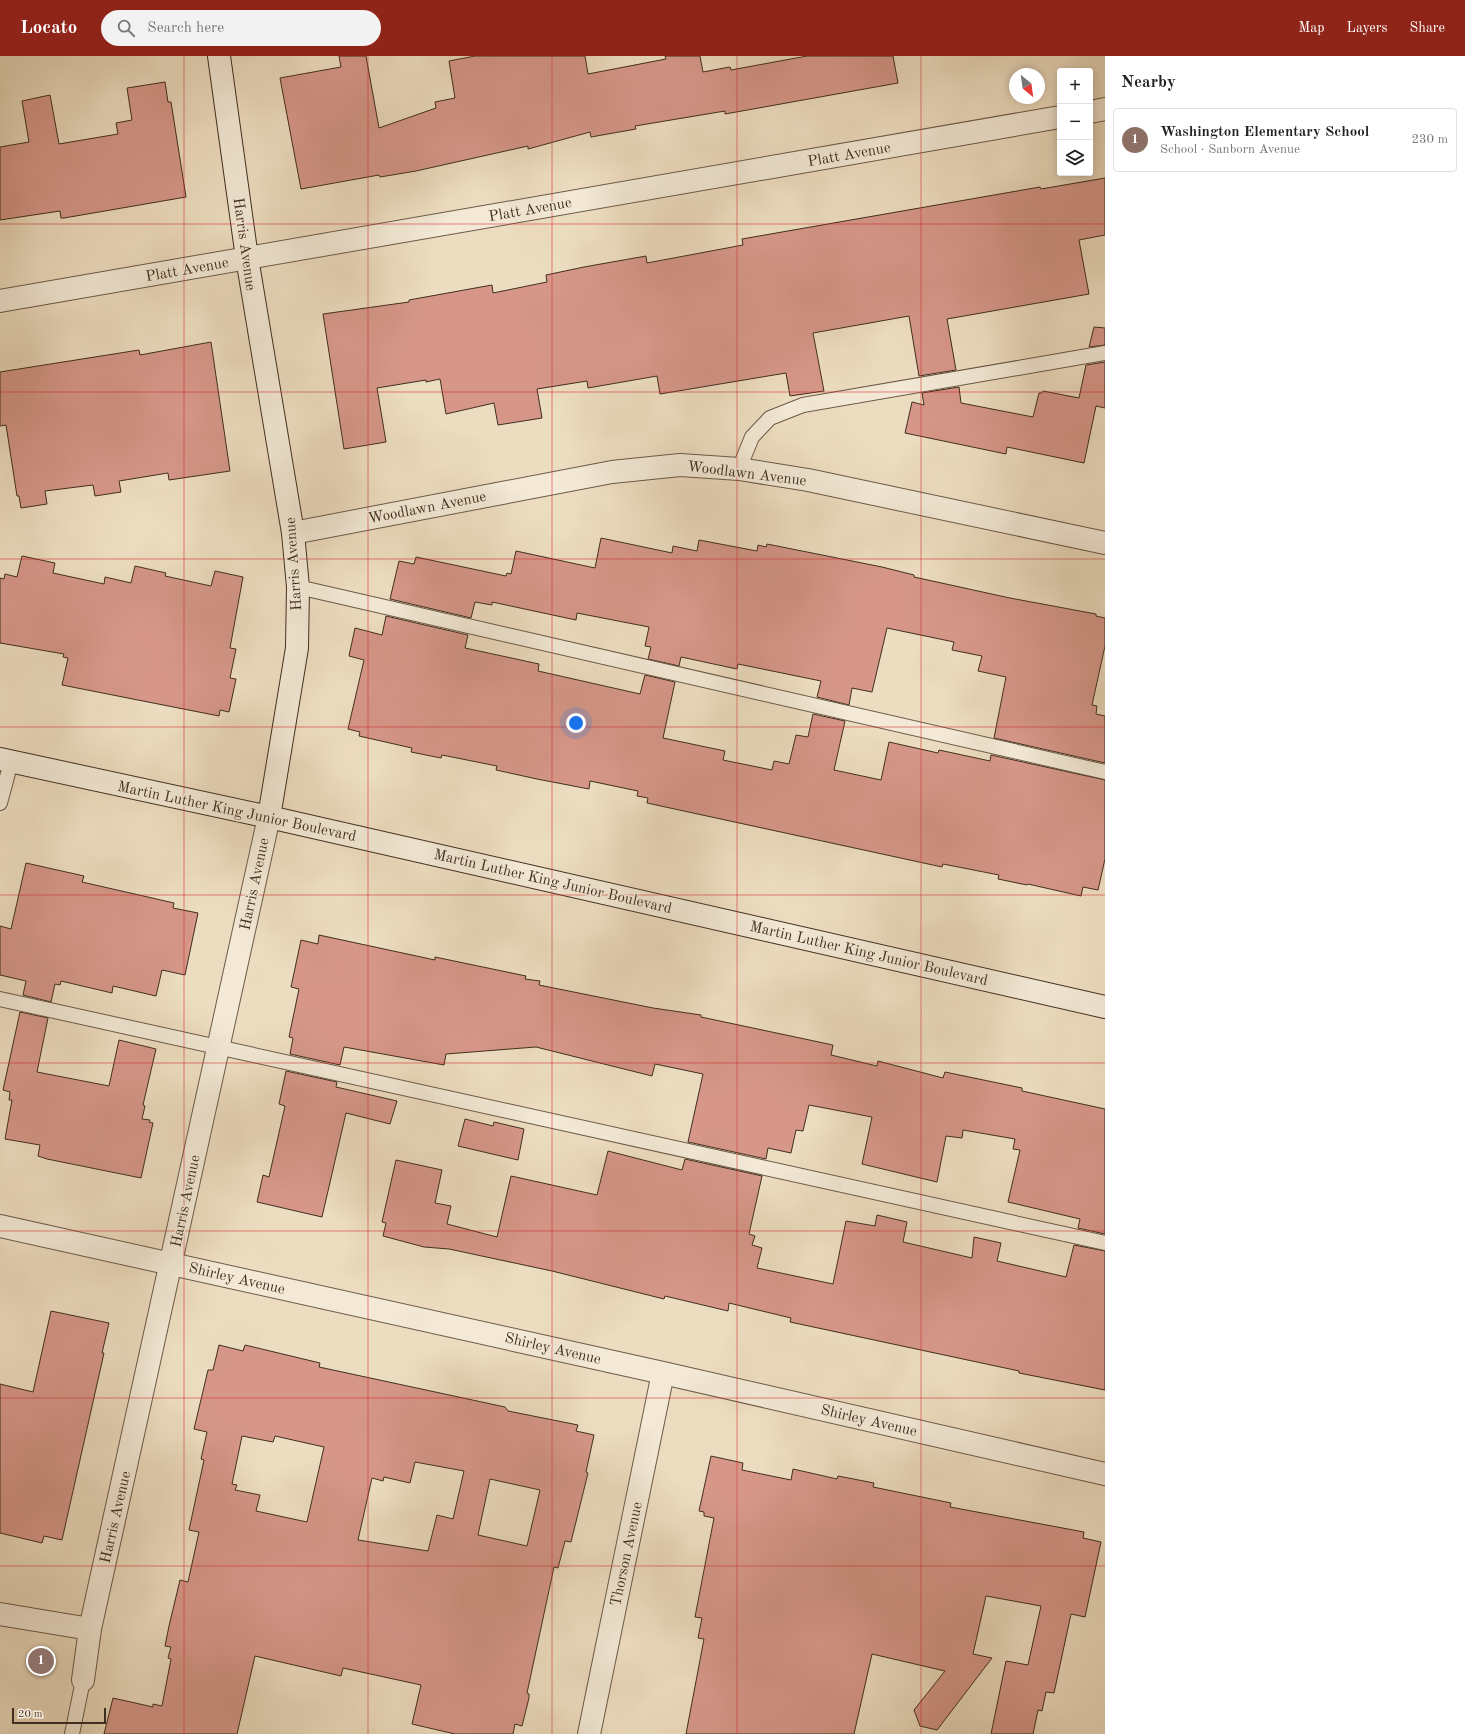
<!DOCTYPE html>
<meta charset="utf-8">
<style>
:root{--surface:#fff;--page:#f2f2f2;--text:#222;--muted:#767676;--line:#e0e0e0;--accent:#8f2418}
body{margin:0;font-family:"Old Standard TT",serif;background:var(--page);color:var(--text)}
.controls{position:absolute;right:12px;top:12px;display:grid;overflow:hidden;border-radius:4px;box-shadow:0 2px 10px #0003}
.controls button{width:36px;height:36px;display:grid;place-items:center;padding:0;border:0;border-bottom:1px solid var(--line);background:var(--surface);color:var(--text);font:20px sans-serif}
.compass{position:absolute;left:1009px;top:12px;width:36px;height:36px;border-radius:50%;background:var(--surface);box-shadow:0 2px 10px #0003;rotate:151deg}
.scale{position:absolute;left:12px;bottom:10px;width:94px;box-sizing:border-box;padding-left:4px;border:2px solid #402e1f;border-top:0;font-size:11px;line-height:14px;white-space:nowrap;color:#402e1f;-webkit-text-stroke:3px #f3e9d6;paint-order:stroke}
.you{position:absolute;left:576px;top:667px;width:14px;height:14px;margin:-10px;border:3px solid #fff;border-radius:50%;background:#1a73e8;box-shadow:0 0 0 6px #1a73e833}
.badge{display:grid;place-items:center;width:26px;height:26px;border-radius:50%;background:var(--accent);color:#fff;font-size:13px;font-weight:700}
.pin{position:absolute;translate:-50% -50%;border:2px solid #fff;box-shadow:0 1px 4px #0006}
.list{margin:0;padding:0;list-style:none}
h2{display:flex;justify-content:space-between;align-items:center;height:52px;margin:0;padding:0 16px;font-size:17px}
h2 small{font-size:13px;font-weight:400;color:var(--muted)}
.list li{display:grid;grid-template-columns:26px 1fr auto;gap:12px;align-items:center;box-sizing:border-box;height:64px;margin:0 8px 8px;padding:0 8px;border:1px solid var(--line);border-radius:4px}
.list b{display:block;font-size:15px;white-space:nowrap}
.list p{margin:0;font-size:13px;white-space:nowrap;color:var(--muted)}
.list em{font-size:13px;font-style:normal;color:var(--muted)}
.icon{flex:none;width:22px;height:22px;fill:none;stroke:currentColor;stroke-width:2;stroke-linecap:round;stroke-linejoin:round}
.map{position:relative;flex:none;width:1105px;height:1678px;overflow:hidden}
header{display:flex;align-items:center;gap:24px;box-sizing:border-box;height:56px;padding:0 20px;background:var(--accent);color:#fff}
header strong{font-size:19px}
nav{display:flex;gap:22px;margin-inline-start:auto;font-size:14px}
.search{width:280px;height:36px;background:var(--page);display:flex;align-items:center;gap:10px;box-sizing:border-box;padding:0 14px;border-radius:22px;color:var(--muted);font-size:15px}
main{display:flex}
aside{flex:1;background:var(--surface)}
.map>svg:first-child{display:block}
.building{fill:#d69789;stroke:#402e1f;fill-rule:evenodd}
.lines{fill:none;stroke-linecap:round;stroke-linejoin:round}
.lane-casing{stroke:#6b5a47;stroke-width:16}
.street-casing{stroke:#6b5a47;stroke-width:24}
.secondary-casing{stroke:#402e1f;stroke-width:24}
.lane{stroke:#f3e9d6;stroke-width:14}
.street{stroke:#f3e9d6;stroke-width:22}
.secondary{stroke:#f3e9d6;stroke-width:22}
.grid{fill:none;stroke:#d62828;stroke-width:1;stroke-opacity:0.55}
.labels{text-anchor:middle;stroke-width:3;stroke-linejoin:round;paint-order:stroke}
.street-label{font-size:15px;fill:#402e1f;stroke:#f3e9d6}
</style>
<header>
<strong>Locato</strong>
<div class="search"><svg class="icon" aria-label="search" viewBox="0 0 24 24"><circle cx="10" cy="10" r="6"/><path d="M15 15l6 6"/></svg>Search here</div>
<nav><a>Map</a><a>Layers</a><a>Share</a></nav>
</header>
<main>
<div class="map">
<svg width="1105" height="1678" viewBox="0 0 1105 1678">
<rect width="100%" height="100%" fill="#edddc0"/>
<filter id="stains"><feTurbulence type="fractalNoise" baseFrequency=".005" numOctaves="4"/><feColorMatrix values="0 0 0 0 .2 0 0 0 0 .09 0 0 0 0 .02 0 0 0 .5 -.17"/></filter>
<radialGradient id="worn" r=".72"><stop offset=".6" stop-color="#630" stop-opacity="0"/><stop offset="1" stop-color="#630" stop-opacity=".3"/></radialGradient>
<!-- building -->
<path class="building" d="M 339,0 L 366,0 L 379,72 L 436,52 L 435,46 L 455,42 L 449,5 L 475,0 L 585,0 L 588,18 L 666,3 L 665,0 L 700,0 L 703,16 L 730,11 L 731,14 L 807,0 L 893,0 L 898,27 L 725,58 L 725,55 L 635,70 L 636,73 L 591,81 L 590,76 L 528,93 L 528,90 L 416,115 L 380,121 L 379,119 L 301,133 L 280,22 L 341,11 Z
M 165,26 L 168,46 L 171,46 L 186,141 L 64,162 L 61,162 L 60,155 L 0,164 L 0,91 L 29,86 L 22,45 L 50,39 L 59,88 L 118,78 L 116,67 L 132,64 L 127,32 Z
M 1105,122 L 1105,179 L 1079,184 L 1089,238 L 947,263 L 956,314 L 919,320 L 909,260 L 813,277 L 824,335 L 790,340 L 786,317 L 660,338 L 657,320 L 588,332 L 587,325 L 537,333 L 542,362 L 498,369 L 494,347 L 446,358 L 440,323 L 426,326 L 426,324 L 377,332 L 386,386 L 344,393 L 323,258 L 409,246 L 409,244 L 492,229 L 493,237 L 547,226 L 546,219 L 584,211 L 646,200 L 647,207 L 743,189 L 742,183 L 1040,131 L 1041,133 Z
M 1094,271 L 1105,272 L 1105,289 L 1089,291 Z
M 211,286 L 230,415 L 169,424 L 168,417 L 119,425 L 121,436 L 95,440 L 93,429 L 45,435 L 47,448 L 21,452 L 19,440 L 17,440 L 6,369 L 0,370 L 0,316 L 139,294 L 140,299 Z
M 1105,306 L 1105,352 L 1096,350 L 1084,407 L 1007,391 L 1006,398 L 905,377 L 912,346 L 924,349 L 922,337 L 959,331 L 961,347 L 1033,361 L 1039,337 L 1042,337 L 1043,335 L 1079,342 L 1086,309 Z
M 601,482 L 672,497 L 673,490 L 697,495 L 699,484 L 757,495 L 758,489 L 766,491 L 767,488 L 882,511 L 914,519 L 914,521 L 1010,542 L 1096,558 L 1096,560 L 1105,562 L 1105,590 L 1092,649 L 1097,650 L 1096,658 L 1105,660 L 1105,707 L 994,682 L 1006,621 L 978,615 L 982,600 L 952,594 L 954,586 L 887,572 L 872,636 L 852,632 L 849,649 L 817,641 L 821,625 L 738,608 L 737,613 L 681,601 L 679,610 L 648,603 L 651,591 L 645,590 L 649,571 L 577,557 L 576,564 L 492,546 L 492,549 L 475,546 L 471,562 L 390,543 L 399,505 L 414,508 L 416,501 L 506,520 L 507,517 L 511,518 L 516,495 L 595,512 Z
M 22,500 L 55,507 L 53,517 L 104,528 L 105,521 L 131,527 L 135,510 L 166,517 L 165,520 L 211,530 L 215,515 L 243,521 L 230,592 L 236,593 L 230,622 L 236,623 L 229,656 L 220,654 L 219,660 L 62,629 L 68,602 L 63,601 L 64,598 L 0,587 L 0,522 L 4,523 L 5,518 L 17,521 Z
M 386,560 L 468,579 L 465,592 L 539,608 L 538,615 L 640,638 L 645,619 L 675,626 L 663,682 L 725,695 L 723,704 L 772,714 L 774,705 L 789,708 L 796,679 L 808,681 L 813,658 L 845,665 L 834,714 L 881,724 L 889,686 L 938,697 L 939,694 L 990,705 L 991,699 L 1105,724 L 1105,803 L 1098,834 L 1083,831 L 1081,840 L 1028,828 L 1027,829 L 998,823 L 999,819 L 943,808 L 942,811 L 647,747 L 648,742 L 637,740 L 638,735 L 590,725 L 589,733 L 537,723 L 496,714 L 497,710 L 442,699 L 441,702 L 411,696 L 412,692 L 359,680 L 360,676 L 348,673 L 364,604 L 349,600 L 355,572 L 382,579 Z
M 26,807 L 84,820 L 82,826 L 174,847 L 173,852 L 198,857 L 185,919 L 162,914 L 156,940 L 113,930 L 112,937 L 61,925 L 60,929 L 55,928 L 51,946 L 23,939 L 26,925 L 0,919 L 0,870 L 11,873 Z
M 319,879 L 435,904 L 435,901 L 526,920 L 525,923 L 540,925 L 539,929 L 653,952 L 701,959 L 701,961 L 833,989 L 831,999 L 877,1010 L 878,1005 L 943,1022 L 945,1016 L 1022,1032 L 1022,1035 L 1105,1053 L 1105,1178 L 1078,1172 L 1080,1163 L 1008,1146 L 1020,1094 L 1013,1093 L 1015,1083 L 963,1074 L 962,1082 L 946,1080 L 937,1126 L 862,1108 L 872,1061 L 809,1049 L 803,1075 L 796,1074 L 791,1097 L 768,1092 L 766,1103 L 688,1086 L 703,1018 L 655,1008 L 652,1020 L 536,991 L 446,998 L 444,1009 L 344,991 L 340,1009 L 290,998 L 293,982 L 289,981 L 299,933 L 291,931 L 301,884 L 318,888 Z
M 20,956 L 48,962 L 37,1016 L 109,1030 L 119,984 L 156,993 L 143,1049 L 145,1050 L 142,1063 L 150,1064 L 149,1066 L 153,1067 L 141,1122 L 47,1103 L 38,1100 L 40,1089 L 5,1083 L 12,1044 L 9,1044 L 10,1036 L 3,1034 Z
M 286,1015 L 337,1026 L 336,1031 L 397,1045 L 390,1068 L 346,1057 L 322,1161 L 257,1146 L 263,1119 L 269,1121 L 285,1050 L 279,1048 Z
M 465,1063 L 493,1070 L 494,1066 L 524,1073 L 518,1104 L 458,1090 Z
M 608,1095 L 682,1114 L 685,1103 L 762,1120 L 749,1178 L 755,1180 L 752,1189 L 762,1192 L 757,1212 L 833,1228 L 846,1165 L 875,1170 L 877,1159 L 907,1166 L 903,1186 L 972,1202 L 974,1181 L 1001,1187 L 997,1205 L 1066,1221 L 1074,1189 L 1105,1195 L 1105,1334 L 1019,1317 L 1019,1315 L 790,1266 L 791,1262 L 729,1247 L 728,1255 L 665,1240 L 664,1243 L 552,1215 L 449,1193 L 424,1191 L 383,1180 L 386,1167 L 382,1166 L 396,1104 L 442,1114 L 435,1147 L 451,1150 L 447,1168 L 497,1181 L 511,1120 L 597,1139 Z
M 51,1255 L 109,1267 L 102,1297 L 104,1297 L 62,1484 L 44,1480 L 42,1487 L 0,1477 L 0,1328 L 33,1336 Z
M 219,1289 L 243,1295 L 245,1289 L 320,1307 L 319,1311 L 505,1351 L 508,1355 L 578,1369 L 576,1375 L 594,1379 L 586,1416 L 588,1417 L 571,1486 L 565,1485 L 558,1512 L 554,1511 L 527,1637 L 529,1638 L 529,1642 L 522,1670 L 515,1668 L 513,1678 L 455,1678 L 412,1668 L 421,1629 L 343,1612 L 341,1620 L 255,1600 L 237,1678 L 104,1678 L 113,1642 L 153,1651 L 153,1648 L 162,1650 L 171,1603 L 168,1602 L 171,1591 L 165,1590 L 169,1570 L 180,1524 L 188,1526 L 199,1476 L 189,1474 L 204,1404 L 201,1403 L 207,1376 L 194,1373 L 208,1314 L 213,1314 ZM 242,1380 L 273,1386 L 275,1380 L 324,1391 L 307,1466 L 256,1455 L 260,1439 L 235,1434 L 237,1429 L 232,1428 ZM 415,1406 L 464,1415 L 453,1463 L 437,1459 L 428,1495 L 358,1484 L 372,1422 L 383,1425 L 384,1421 L 410,1427 ZM 490,1423 L 540,1434 L 527,1490 L 478,1479 Z
M 711,1400 L 743,1407 L 742,1414 L 791,1424 L 793,1413 L 837,1423 L 838,1420 L 874,1427 L 873,1431 L 951,1447 L 950,1451 L 1084,1476 L 1083,1482 L 1101,1486 L 1085,1561 L 1071,1558 L 1054,1637 L 1046,1636 L 1042,1655 L 1038,1654 L 1033,1678 L 991,1678 L 1006,1605 L 1028,1609 L 1041,1550 L 986,1540 L 973,1598 L 992,1602 L 937,1674 L 920,1670 L 914,1654 L 945,1615 L 872,1598 L 854,1678 L 686,1678 L 704,1583 L 698,1582 L 702,1562 L 695,1561 L 714,1462 L 704,1460 L 704,1456 L 699,1455 Z"/>
<g class="lines">
<defs>
<path id="lane" d="M 739,413 L 752,381 L 770,362 L 803,349 L 1105,297
M 298,531 L 1105,716
M 0,747 L 11,706
M 0,943 L 1105,1187
M 72,1678 L 83,1624"/>
<path id="street" d="M 1090,56 L 1105,53
M 0,245 L 1060,61
M 293,477 L 612,416 L 680,409 L 739,413 L 808,424 L 1105,487
M 0,1170 L 663,1317 L 1105,1418
M 0,1558 L 90,1573
M 83,1624 L 90,1573 L 269,761
M 589,1678 L 663,1317"/>
<path id="secondary" d="M 219,0 L 247,202 L 293,477 L 298,531 L 297,592 L 269,761
M 0,703 L 269,761 L 1105,951"/>
</defs>
<!-- lane casing -->
<use href="#lane" class="lane-casing"/>
<!-- street casing -->
<use href="#street" class="street-casing"/>
<!-- secondary casing -->
<use href="#secondary" class="secondary-casing"/>
<!-- lane -->
<use href="#lane" class="lane"/>
<!-- street -->
<use href="#street" class="street"/>
<!-- secondary -->
<use href="#secondary" class="secondary"/>
</g>
<!-- grid -->
<path class="grid" d="M 184,0 L 184,1678M 368,0 L 368,1678M 552,0 L 552,1678M 737,0 L 737,1678M 921,0 L 921,1678M 0,168 L 1105,168M 0,336 L 1105,336M 0,503 L 1105,503M 0,671 L 1105,671M 0,839 L 1105,839M 0,1007 L 1105,1007M 0,1175 L 1105,1175M 0,1342 L 1105,1342M 0,1510 L 1105,1510"/>
<g class="labels">
<!-- street labels -->
<g class="street-label">
<text transform="translate(849 98) rotate(-10)" y="5">Platt Avenue</text>
<text transform="translate(530 153) rotate(-10)" y="5">Platt Avenue</text>
<text transform="translate(245 188) rotate(82)" y="5">Harris Avenue</text>
<text transform="translate(187 213) rotate(-10)" y="5">Platt Avenue</text>
<text transform="translate(747 417) rotate(7)" y="5">Woodlawn Avenue</text>
<text transform="translate(427 451) rotate(-11)" y="5">Woodlawn Avenue</text>
<text transform="translate(293 508) rotate(-94)" y="5">Harris Avenue</text>
<text transform="translate(237 755) rotate(12)" y="5">Martin Luther King Junior Boulevard</text>
<text transform="translate(553 825) rotate(13)" y="5">Martin Luther King Junior Boulevard</text>
<text transform="translate(254 828) rotate(-78)" y="5">Harris Avenue</text>
<text transform="translate(869 897) rotate(13)" y="5">Martin Luther King Junior Boulevard</text>
<text transform="translate(185 1145) rotate(-78)" y="5">Harris Avenue</text>
<text transform="translate(237 1222) rotate(13)" y="5">Shirley Avenue</text>
<text transform="translate(553 1292) rotate(13)" y="5">Shirley Avenue</text>
<text transform="translate(869 1364) rotate(13)" y="5">Shirley Avenue</text>
<text transform="translate(115 1461) rotate(-77)" y="5">Harris Avenue</text>
<text transform="translate(626 1498) rotate(-78)" y="5">Thorson Avenue</text>
</g>
</g>
<rect width="100%" height="100%" filter="url(#stains)"/>
<rect width="100%" height="100%" fill="url(#worn)"/>
</svg>
<div class="controls">
<button>+</button>
<button>−</button>
<button><svg class="icon" aria-label="layers" viewBox="0 0 24 24"><path d="M12 4l9 5-9 5-9-5zM3 14l9 5 9-5"/></svg></button>
</div>
<svg class="compass" viewBox="-18 -18 36 36"><path d="M0-13l5 13h-10z" fill="#e53935"/><path d="M0 13l5-13h-10z" fill="#767676"/></svg>
<div class="scale">20 m</div>
<div class="you"></div>
<div class="pin badge" style="left:41px;top:1605px;background:#8d6e63">1</div>
</div>
<aside>
<h2>Nearby<small></small></h2>
<ul class="list">
<li><span class="badge" style="background:#8d6e63">1</span><div><b>Washington Elementary School</b><p>School · Sanborn Avenue</p></div><em>230 m</em></li>
</ul>
</aside>
</main>
